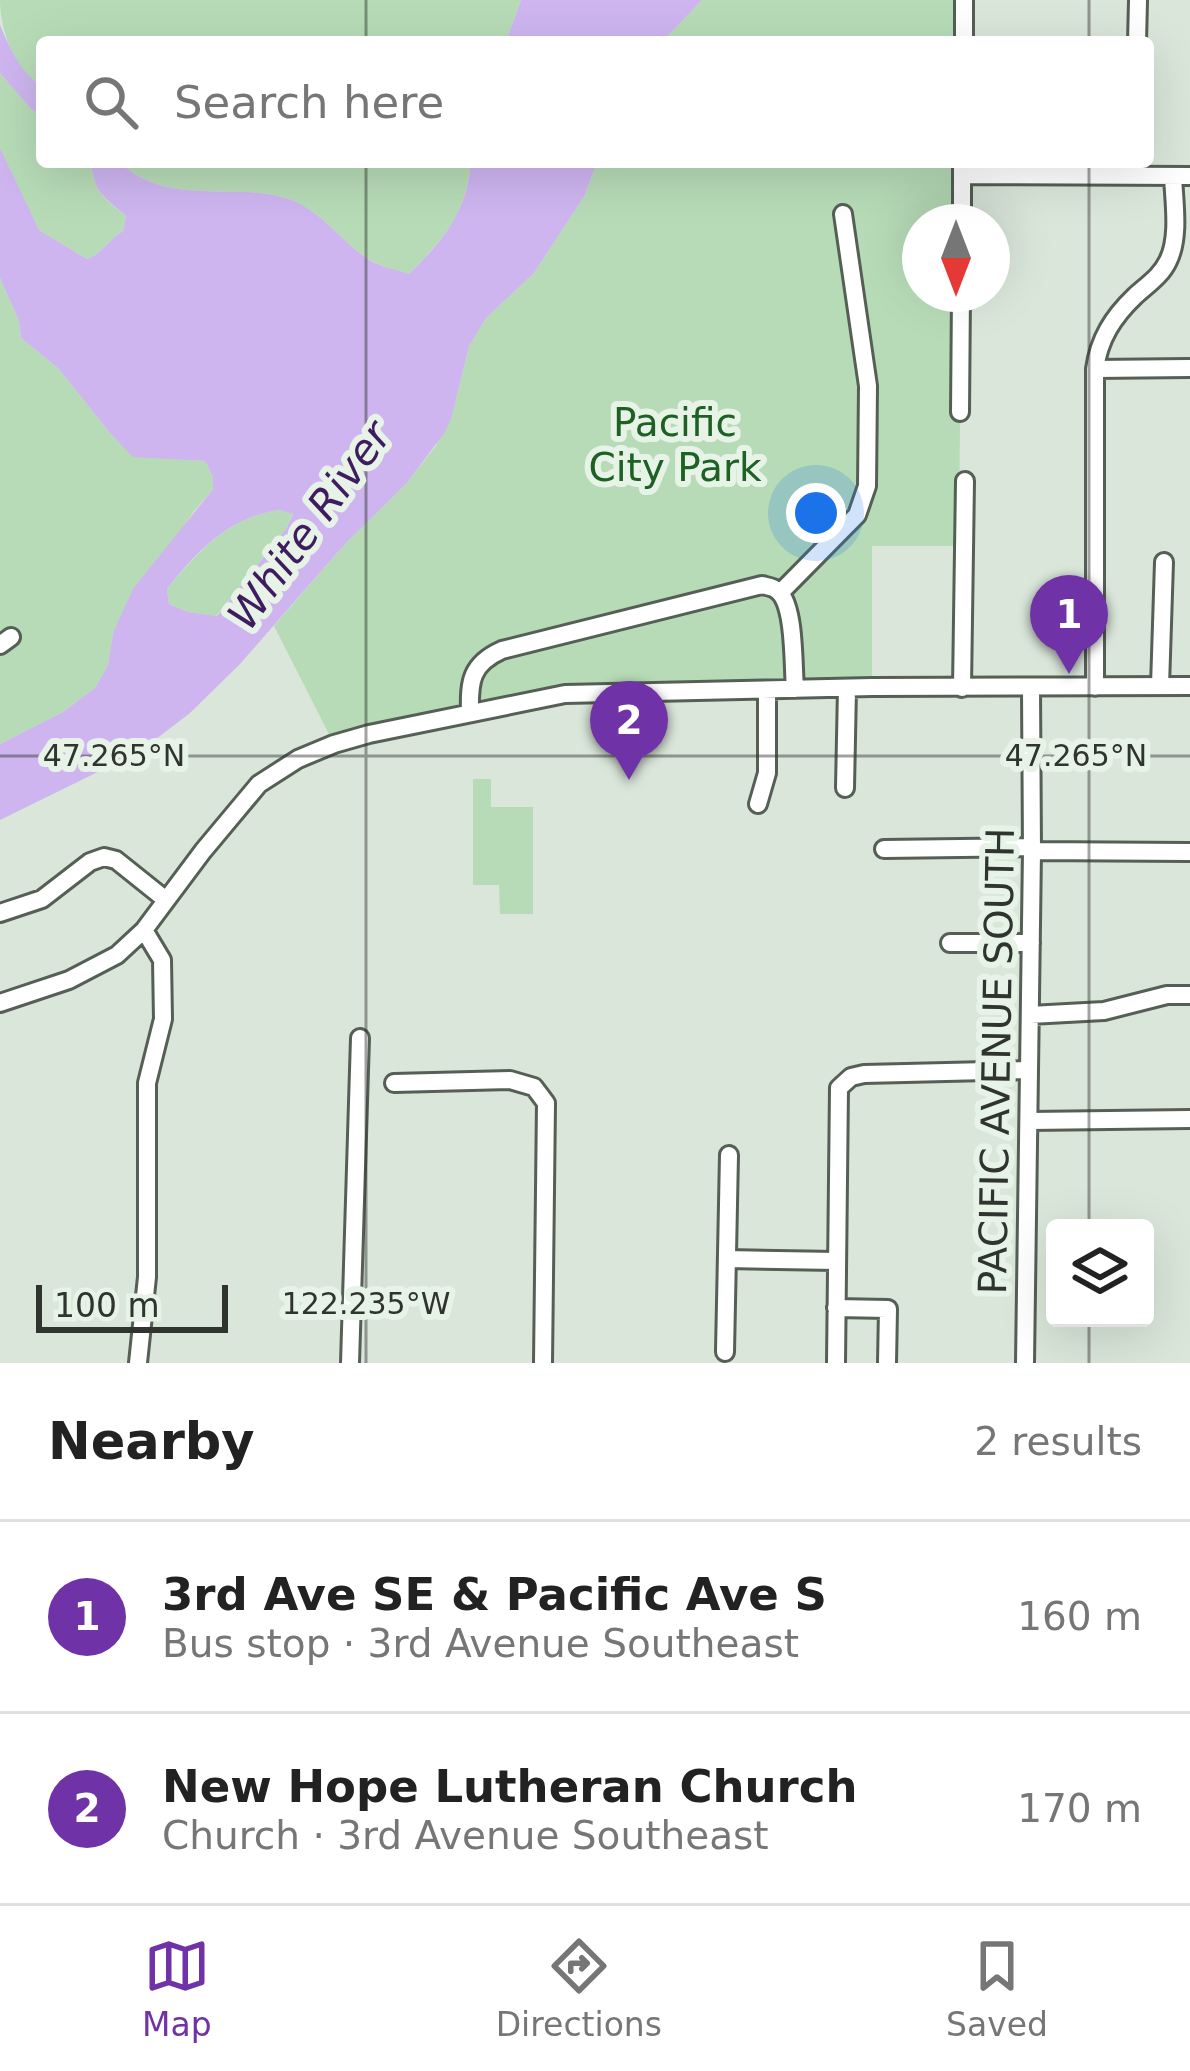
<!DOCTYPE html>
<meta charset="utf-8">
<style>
:root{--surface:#fff;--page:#f2f2f2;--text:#222;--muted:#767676;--line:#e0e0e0;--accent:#6f32a7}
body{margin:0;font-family:"DejaVu Sans",sans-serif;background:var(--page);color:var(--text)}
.controls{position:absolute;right:36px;bottom:36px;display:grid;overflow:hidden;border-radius:12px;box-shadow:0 12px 48px #0002}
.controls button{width:108px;height:108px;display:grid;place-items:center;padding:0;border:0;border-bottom:3px solid var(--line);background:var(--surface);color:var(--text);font:60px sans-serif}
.compass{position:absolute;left:902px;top:204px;width:108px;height:108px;border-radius:50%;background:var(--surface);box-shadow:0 12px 48px #0002;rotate:180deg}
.scale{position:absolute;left:36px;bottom:30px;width:192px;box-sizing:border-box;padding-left:12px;border:6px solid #2f342f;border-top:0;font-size:33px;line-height:42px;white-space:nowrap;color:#2f342f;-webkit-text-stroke:9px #e7f3e7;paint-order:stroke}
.you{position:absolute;left:816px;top:513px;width:42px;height:42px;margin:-30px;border:9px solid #fff;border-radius:50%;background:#1a73e8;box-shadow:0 0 0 18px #1a73e833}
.badge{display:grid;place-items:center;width:78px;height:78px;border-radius:50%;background:var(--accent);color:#fff;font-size:39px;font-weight:700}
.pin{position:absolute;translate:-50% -99px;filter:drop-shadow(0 3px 6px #0008)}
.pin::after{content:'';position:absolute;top:63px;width:42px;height:36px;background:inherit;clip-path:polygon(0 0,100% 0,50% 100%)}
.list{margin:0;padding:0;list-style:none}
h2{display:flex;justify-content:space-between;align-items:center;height:156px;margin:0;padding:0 48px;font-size:51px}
h2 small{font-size:39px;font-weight:400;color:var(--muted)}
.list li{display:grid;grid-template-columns:78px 1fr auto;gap:36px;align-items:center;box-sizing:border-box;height:192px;padding:0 48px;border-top:3px solid var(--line)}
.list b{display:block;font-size:45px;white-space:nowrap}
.list p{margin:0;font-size:39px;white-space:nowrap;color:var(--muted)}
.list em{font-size:39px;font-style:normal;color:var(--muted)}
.icon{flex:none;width:66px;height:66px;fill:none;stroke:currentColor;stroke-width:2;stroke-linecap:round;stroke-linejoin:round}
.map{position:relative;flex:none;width:1190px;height:1363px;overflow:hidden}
.search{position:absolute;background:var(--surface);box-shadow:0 12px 48px #0002;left:36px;right:36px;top:36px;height:132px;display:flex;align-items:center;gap:30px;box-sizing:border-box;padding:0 42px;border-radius:12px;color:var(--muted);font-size:45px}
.sheet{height:540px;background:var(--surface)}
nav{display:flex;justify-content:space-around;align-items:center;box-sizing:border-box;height:168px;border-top:3px solid var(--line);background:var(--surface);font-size:33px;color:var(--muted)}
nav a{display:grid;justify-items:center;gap:6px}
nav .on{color:var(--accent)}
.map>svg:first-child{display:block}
.green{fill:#b7dbb7}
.water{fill:#ceb5f0;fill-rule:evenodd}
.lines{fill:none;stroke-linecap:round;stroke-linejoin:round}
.minor-casing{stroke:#555f55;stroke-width:22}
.minor{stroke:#fff;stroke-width:16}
.ticks{fill:none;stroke:#2f342f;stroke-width:3;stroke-opacity:0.45}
.labels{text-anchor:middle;stroke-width:12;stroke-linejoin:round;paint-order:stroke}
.park-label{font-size:39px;fill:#1e6124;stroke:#e7f3e7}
.street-label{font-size:39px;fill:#2f342f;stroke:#e7f3e7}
.water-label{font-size:42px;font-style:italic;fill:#3f1c60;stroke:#e7f3e7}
.ticks-label{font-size:30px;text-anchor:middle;fill:#2f342f;stroke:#e7f3e7;stroke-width:12;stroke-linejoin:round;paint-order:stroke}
</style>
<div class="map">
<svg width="1190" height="1363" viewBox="0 0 1190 1363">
<rect width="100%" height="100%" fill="#dae6da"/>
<!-- green -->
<path class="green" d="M 0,0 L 521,0 L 506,42 L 42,42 L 42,85 C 14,72 0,29 0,0 Z
M 702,0 L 964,0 L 964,42 L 662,42 Z
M 0,73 L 31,109 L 42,116 L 42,162 L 88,162 C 94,171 93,180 98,189 C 104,200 116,208 126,216 L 123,231 C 109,239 102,254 87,259 L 39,230 L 10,172 L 0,148 Z
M 120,162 L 471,162 C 464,219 447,234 409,274 C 398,271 384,268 374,262 C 340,244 321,207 282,197 C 229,183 164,206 120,162 Z
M 597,162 L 962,162 L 962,222 L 920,222 L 920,294 L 961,294 L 959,546 L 872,546 L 872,687 L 561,694 L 334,744 L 274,626 L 345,544 L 407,483 L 435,447 L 452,416 L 469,346 L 486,318 L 534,273 L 585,195 Z
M 0,278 L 19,321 L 21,338 L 59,369 L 109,432 L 133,456 L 205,461 L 213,477 L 213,489 L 194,511 L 113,633 L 108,665 L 95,688 L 63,712 L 0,744 Z
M 280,510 L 293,513 L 286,529 L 216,616 L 188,612 L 169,604 L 167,589 C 198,552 229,516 280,510 Z
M 473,779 L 491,779 L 491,807 L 533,807 L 533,914 L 500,914 L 499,885 L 473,885 Z"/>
<!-- water -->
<path class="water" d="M 521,0 L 702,0 L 662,42 L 506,42 Z
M 0,25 C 9,46 21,75 42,85 L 42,116 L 31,109 L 0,73 Z
M 0,148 L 39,230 L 87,259 C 102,254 109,239 123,231 L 126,216 C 117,208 105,200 98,189 C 93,180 94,171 88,162 L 120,162 C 164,206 229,183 282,197 C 321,207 340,243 373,262 C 384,268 398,270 409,274 C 445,238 466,214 471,162 L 597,162 L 585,195 L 534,273 L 486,318 L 469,346 L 452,416 L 445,432 L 407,483 L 345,544 L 240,664 L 190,713 L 156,739 L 114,764 L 0,820 L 0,744 L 63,712 L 95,688 L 108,665 L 113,633 L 133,589 L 213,489 L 213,477 L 205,461 L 133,457 L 109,432 L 59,369 L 21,338 L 19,321 L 0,278 ZM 280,510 L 293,514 L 286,529 L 217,616 L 188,612 L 169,604 L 167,589 C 197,551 230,516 280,510 Z"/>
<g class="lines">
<defs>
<path id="minor" d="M 964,42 L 964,0
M 1137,42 L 1138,1
M 962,175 L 1190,176
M 962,222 L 962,162
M 1095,369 L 1190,368
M 960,412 L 961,294
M 780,593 L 857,515 L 867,486 L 868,386 L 843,214
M 0,645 L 11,637
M 1160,686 L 1164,562
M 1095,687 L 1095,369 C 1099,339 1113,317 1135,296 C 1147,285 1161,276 1168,261 C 1180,237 1174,202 1173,176
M 962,688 L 965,481
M 470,713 C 469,681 471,664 502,650 L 762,585 C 770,587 774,587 780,593 C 795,610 793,666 795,689
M 845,788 L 847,688
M 758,804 L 767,773 L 767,690
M 884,849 L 1032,847
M 1032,851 L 1190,852
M 0,913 L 42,899 L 90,862 L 104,857 L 116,860 L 166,900
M 950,943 L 1031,943
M 0,1003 L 69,980 L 117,955 L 144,930 L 203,851 L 259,784 L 298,759 L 334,744 L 369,734 L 565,694 L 872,687 L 1190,686
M 1030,1015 L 1104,1011 L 1167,995 L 1190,995
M 394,1083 L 510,1080 L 534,1087 L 546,1103 L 543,1363
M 1029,1121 L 1190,1119
M 727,1259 L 836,1261
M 836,1308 L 888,1309 L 887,1363
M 725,1352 L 729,1155
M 138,1363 L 147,1277 L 147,1083 L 163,1019 L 162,960 L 144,930
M 350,1363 L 360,1038
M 836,1363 L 839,1088 L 851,1077 L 864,1074 L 1029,1070
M 1025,1363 L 1032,851 L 1031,688"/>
</defs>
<!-- minor casing -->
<use href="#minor" class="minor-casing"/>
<!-- minor -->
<use href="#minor" class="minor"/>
</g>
<!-- ticks -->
<path class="ticks" d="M 366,0 L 366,42M 1089,0 L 1089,42M 366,162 L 366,1363M 1089,162 L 1089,1228M 0,756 L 1190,756M 1089,1318 L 1089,1363"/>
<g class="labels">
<!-- park labels -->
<g class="park-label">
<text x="675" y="436">Pacific<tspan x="675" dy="45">City Park</tspan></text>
</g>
<!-- street labels -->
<g class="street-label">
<text transform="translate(996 1061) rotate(-89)" y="14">PACIFIC AVENUE SOUTH</text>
</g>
<!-- water labels -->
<g class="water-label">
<text transform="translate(309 525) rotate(-54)" y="15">White River</text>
</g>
</g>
<g class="ticks-label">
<text x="1076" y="766">47.265°N</text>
<text x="114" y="766">47.265°N</text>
<text x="366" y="1314">122.235°W</text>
</g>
</svg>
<div class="controls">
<button><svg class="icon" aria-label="layers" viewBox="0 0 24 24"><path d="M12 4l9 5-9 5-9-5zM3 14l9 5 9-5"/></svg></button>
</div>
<svg class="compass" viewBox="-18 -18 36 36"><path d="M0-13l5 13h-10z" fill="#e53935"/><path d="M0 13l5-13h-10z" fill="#767676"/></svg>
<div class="scale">100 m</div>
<div class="you"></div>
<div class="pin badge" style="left:1069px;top:674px">1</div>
<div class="pin badge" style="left:629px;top:780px">2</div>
<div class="search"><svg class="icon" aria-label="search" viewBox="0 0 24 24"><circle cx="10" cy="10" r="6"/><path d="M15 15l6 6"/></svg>Search here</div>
</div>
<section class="sheet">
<h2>Nearby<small>2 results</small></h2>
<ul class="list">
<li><span class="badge">1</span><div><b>3rd Ave SE &amp; Pacific Ave S</b><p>Bus stop · 3rd Avenue Southeast</p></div><em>160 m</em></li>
<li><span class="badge">2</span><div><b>New Hope Lutheran Church</b><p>Church · 3rd Avenue Southeast</p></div><em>170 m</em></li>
</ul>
</section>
<nav>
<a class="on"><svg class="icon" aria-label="map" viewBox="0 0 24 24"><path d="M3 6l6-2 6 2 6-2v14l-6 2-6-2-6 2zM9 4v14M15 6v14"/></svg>Map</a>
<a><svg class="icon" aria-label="directions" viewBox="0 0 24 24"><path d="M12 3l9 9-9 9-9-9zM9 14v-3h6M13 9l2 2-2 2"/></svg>Directions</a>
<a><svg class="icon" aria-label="saved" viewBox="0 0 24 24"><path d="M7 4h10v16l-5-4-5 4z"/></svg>Saved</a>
</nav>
